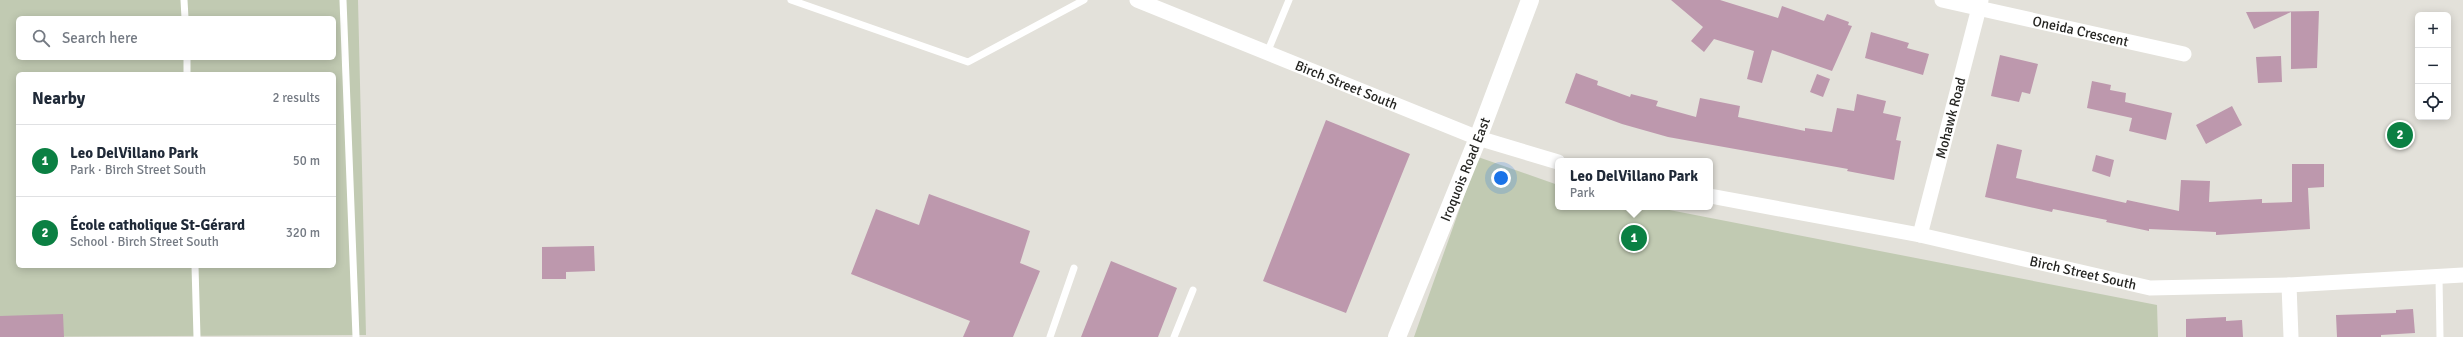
<!DOCTYPE html>
<meta charset="utf-8">
<style>
:root{--surface:#fff;--page:#f2f2f3;--text:#1f2937;--muted:#747a83;--line:#e0e1e3;--accent:#0b8043}
body{margin:0;font-family:Signika,sans-serif;background:var(--page);color:var(--text)}
.controls{position:absolute;right:12px;top:12px;display:grid;overflow:hidden;border-radius:6px;box-shadow:0 2px 10px #0003}
.controls button{width:36px;height:36px;display:grid;place-items:center;padding:0;border:0;border-bottom:1px solid var(--line);background:var(--surface);color:var(--text);font:20px sans-serif}
.you{position:absolute;left:1501px;top:178px;width:14px;height:14px;margin:-10px;border:3px solid #fff;border-radius:50%;background:#1a73e8;box-shadow:0 0 0 6px #1a73e833}
.badge{display:grid;place-items:center;width:26px;height:26px;border-radius:50%;background:var(--accent);color:#fff;font-size:13px;font-weight:700}
.pin{position:absolute;translate:-50% -50%;border:2px solid #fff;box-shadow:0 1px 4px #0006}
.popup{position:absolute;left:1555px;top:158px;width:158px;height:52px;box-sizing:border-box;display:grid;place-content:center;border-radius:6px;background:var(--surface);filter:drop-shadow(0 1px 3px #0005);font-size:13px;white-space:nowrap;color:var(--muted)}
.popup b{font-size:15px;color:var(--text)}
.popup::after{content:'';position:absolute;left:50%;top:100%;margin-left:-8px;border:8px solid transparent;border-top-color:var(--surface)}
.list{margin:0;padding:0;list-style:none}
h2{display:flex;justify-content:space-between;align-items:center;height:52px;margin:0;padding:0 16px;font-size:17px}
h2 small{font-size:13px;font-weight:400;color:var(--muted)}
.list li{display:grid;grid-template-columns:26px 1fr auto;gap:12px;align-items:center;box-sizing:border-box;height:72px;padding:0 16px;border-top:1px solid var(--line)}
.list b{display:block;font-size:15px;white-space:nowrap}
.list p{margin:0;font-size:13px;white-space:nowrap;color:var(--muted)}
.list em{font-size:13px;font-style:normal;color:var(--muted)}
.icon{flex:none;width:22px;height:22px;fill:none;stroke:currentColor;stroke-width:2;stroke-linecap:round;stroke-linejoin:round}
.map{position:relative;flex:none;width:2463px;height:337px;overflow:hidden}
.search{position:absolute;background:var(--surface);box-shadow:0 2px 10px #0003;left:16px;top:16px;width:320px;height:44px;display:flex;align-items:center;gap:10px;box-sizing:border-box;padding:0 14px;border-radius:6px;color:var(--muted);font-size:15px}
.panel{position:absolute;background:var(--surface);box-shadow:0 2px 10px #0003;left:16px;top:72px;width:320px;height:196px;border-radius:6px}
.map>svg:first-child{display:block}
.green{fill:#c1cab2;fill-rule:evenodd}
.building{fill:#bd98ad}
.lines{fill:none;stroke-linecap:round;stroke-linejoin:round}
.service{stroke:#fff;stroke-width:7}
.minor{stroke:#fff;stroke-width:15}
.tertiary{stroke:#fff;stroke-width:18}
.labels{text-anchor:middle;stroke-width:4;stroke-linejoin:round;paint-order:stroke}
.street-label{font-size:14px;fill:#242421;stroke:#e3e1da}
</style>
<div class="map">
<svg width="2463" height="337" viewBox="0 0 2463 337">
<rect width="100%" height="100%" fill="#e3e1da"/>
<!-- green -->
<path class="green" d="M 0,0 L 358,0 L 366,335 L 0,337 ZM 18,18 L 334,18 L 334,58 L 18,58 ZM 18,74 L 334,74 L 334,266 L 18,266 Z
M 1478,157 L 1558,185 L 1558,207 L 1654,207 L 2157,305 L 2158,337 L 1414,337 Z"/>
<!-- building -->
<path class="building" d="M 1671,0 L 1720,0 L 1778,18 L 1782,6 L 1824,21 L 1827,14 L 1849,22 L 1848,25 L 1852,26 L 1832,71 L 1772,50 L 1762,83 L 1747,79 L 1754,51 L 1714,39 L 1704,52 L 1691,41 L 1703,27 Z
M 2319,11 L 2317,68 L 2291,69 L 2291,12 L 2254,29 L 2246,12 Z
M 1871,32 L 1909,43 L 1907,48 L 1929,54 L 1923,75 L 1865,58 Z
M 2000,55 L 2038,64 L 2030,94 L 2022,92 L 2019,102 L 1991,96 Z
M 2281,56 L 2282,82 L 2258,83 L 2256,57 Z
M 1576,73 L 1598,81 L 1597,85 L 1630,97 L 1631,94 L 1658,101 L 1656,106 L 1696,117 L 1700,98 L 1740,106 L 1738,117 L 1805,131 L 1805,128 L 1832,132 L 1837,108 L 1854,111 L 1857,94 L 1886,101 L 1883,113 L 1901,117 L 1896,140 L 1901,141 L 1894,180 L 1847,171 L 1848,169 L 1668,137 L 1622,124 L 1565,103 Z
M 1817,74 L 1830,79 L 1823,97 L 1810,92 Z
M 2092,81 L 2111,85 L 2110,90 L 2126,93 L 2125,102 L 2172,113 L 2166,140 L 2129,131 L 2132,118 L 2087,108 Z
M 2232,106 L 2242,125 L 2206,144 L 2196,125 Z
M 1326,120 L 1410,154 L 1346,313 L 1263,281 Z
M 1997,144 L 2022,150 L 2016,178 L 2126,203 L 2127,200 L 2179,211 L 2181,180 L 2210,181 L 2209,202 L 2262,199 L 2262,203 L 2292,202 L 2292,164 L 2324,164 L 2324,187 L 2308,188 L 2310,229 L 2216,235 L 2216,232 L 2149,229 L 2149,231 L 2106,222 L 2107,220 L 2053,209 L 2052,212 L 1985,197 Z
M 2096,155 L 2114,160 L 2110,177 L 2092,171 Z
M 929,194 L 1030,231 L 1020,263 L 1040,271 L 1013,337 L 963,337 L 970,321 L 851,274 L 876,209 L 919,225 Z
M 594,246 L 595,271 L 566,272 L 566,279 L 542,279 L 542,247 Z
M 1111,261 L 1177,288 L 1158,337 L 1081,337 Z
M 2413,309 L 2415,333 L 2381,335 L 2381,337 L 2337,337 L 2336,315 L 2396,313 L 2396,310 Z
M 63,314 L 64,337 L 0,337 L 0,316 Z
M 2226,317 L 2226,321 L 2242,320 L 2243,337 L 2186,337 L 2186,319 Z"/>
<g class="lines">
<!-- service -->
<path class="service" d="M 184,0 L 185,18
M 343,0 L 356,337
M 791,0 L 968,62 L 1084,0
M 1267,53 L 1289,0
M 187,58 L 187,74
M 195,266 L 197,337
M 2439,277 L 2440,337
M 1050,337 L 1074,268
M 1174,337 L 1193,290"/>
<!-- minor -->
<g class="minor">
<path id="s1" d="M 1137,0 L 1478,138 L 1558,162"/>
<path id="s2" d="M 1942,0 L 2184,54"/>
<path id="s3" d="M 1710,196 L 1920,235 L 2150,288 L 2289,285 L 2463,275"/>
<path id="s4" d="M 1920,235 L 1981,0"/>
<path d="M 2289,285 L 2291,337"/>
</g>
<!-- tertiary -->
<path class="tertiary" id="s5" d="M 1397,337 L 1478,138 L 1530,0"/>
</g>
<g class="labels">
<!-- street labels -->
<g class="street-label">
<text dy="5" stroke="none"><textPath href="#s2" startOffset="142">Oneida Crescent</textPath></text>
<text dy="5" stroke="none"><textPath href="#s1" startOffset="226">Birch Street South</textPath></text>
<text dy="5" stroke="none"><textPath href="#s4" startOffset="121">Mohawk Road</textPath></text>
<text dy="5" stroke="none"><textPath href="#s5" startOffset="181">Iroquois Road East</textPath></text>
<text dy="5" stroke="none"><textPath href="#s3" startOffset="381">Birch Street South</textPath></text>
</g>
</g>
</svg>
<div class="controls">
<button>+</button>
<button>−</button>
<button><svg class="icon" aria-label="locate" viewBox="0 0 24 24"><circle cx="12" cy="12" r="6"/><path d="M12 2v4M12 18v4M2 12h4M18 12h4"/></svg></button>
</div>
<div class="you"></div>
<div class="pin badge" style="left:1634px;top:238px">1</div>
<div class="popup"><b>Leo DelVillano Park</b>Park</div>
<div class="pin badge" style="left:2400px;top:135px">2</div>
<div class="search"><svg class="icon" aria-label="search" viewBox="0 0 24 24"><circle cx="10" cy="10" r="6"/><path d="M15 15l6 6"/></svg>Search here</div>
<section class="panel">
<h2>Nearby<small>2 results</small></h2>
<ul class="list">
<li><span class="badge">1</span><div><b>Leo DelVillano Park</b><p>Park · Birch Street South</p></div><em>50 m</em></li>
<li><span class="badge">2</span><div><b>École catholique St-Gérard</b><p>School · Birch Street South</p></div><em>320 m</em></li>
</ul>
</section>
</div>
